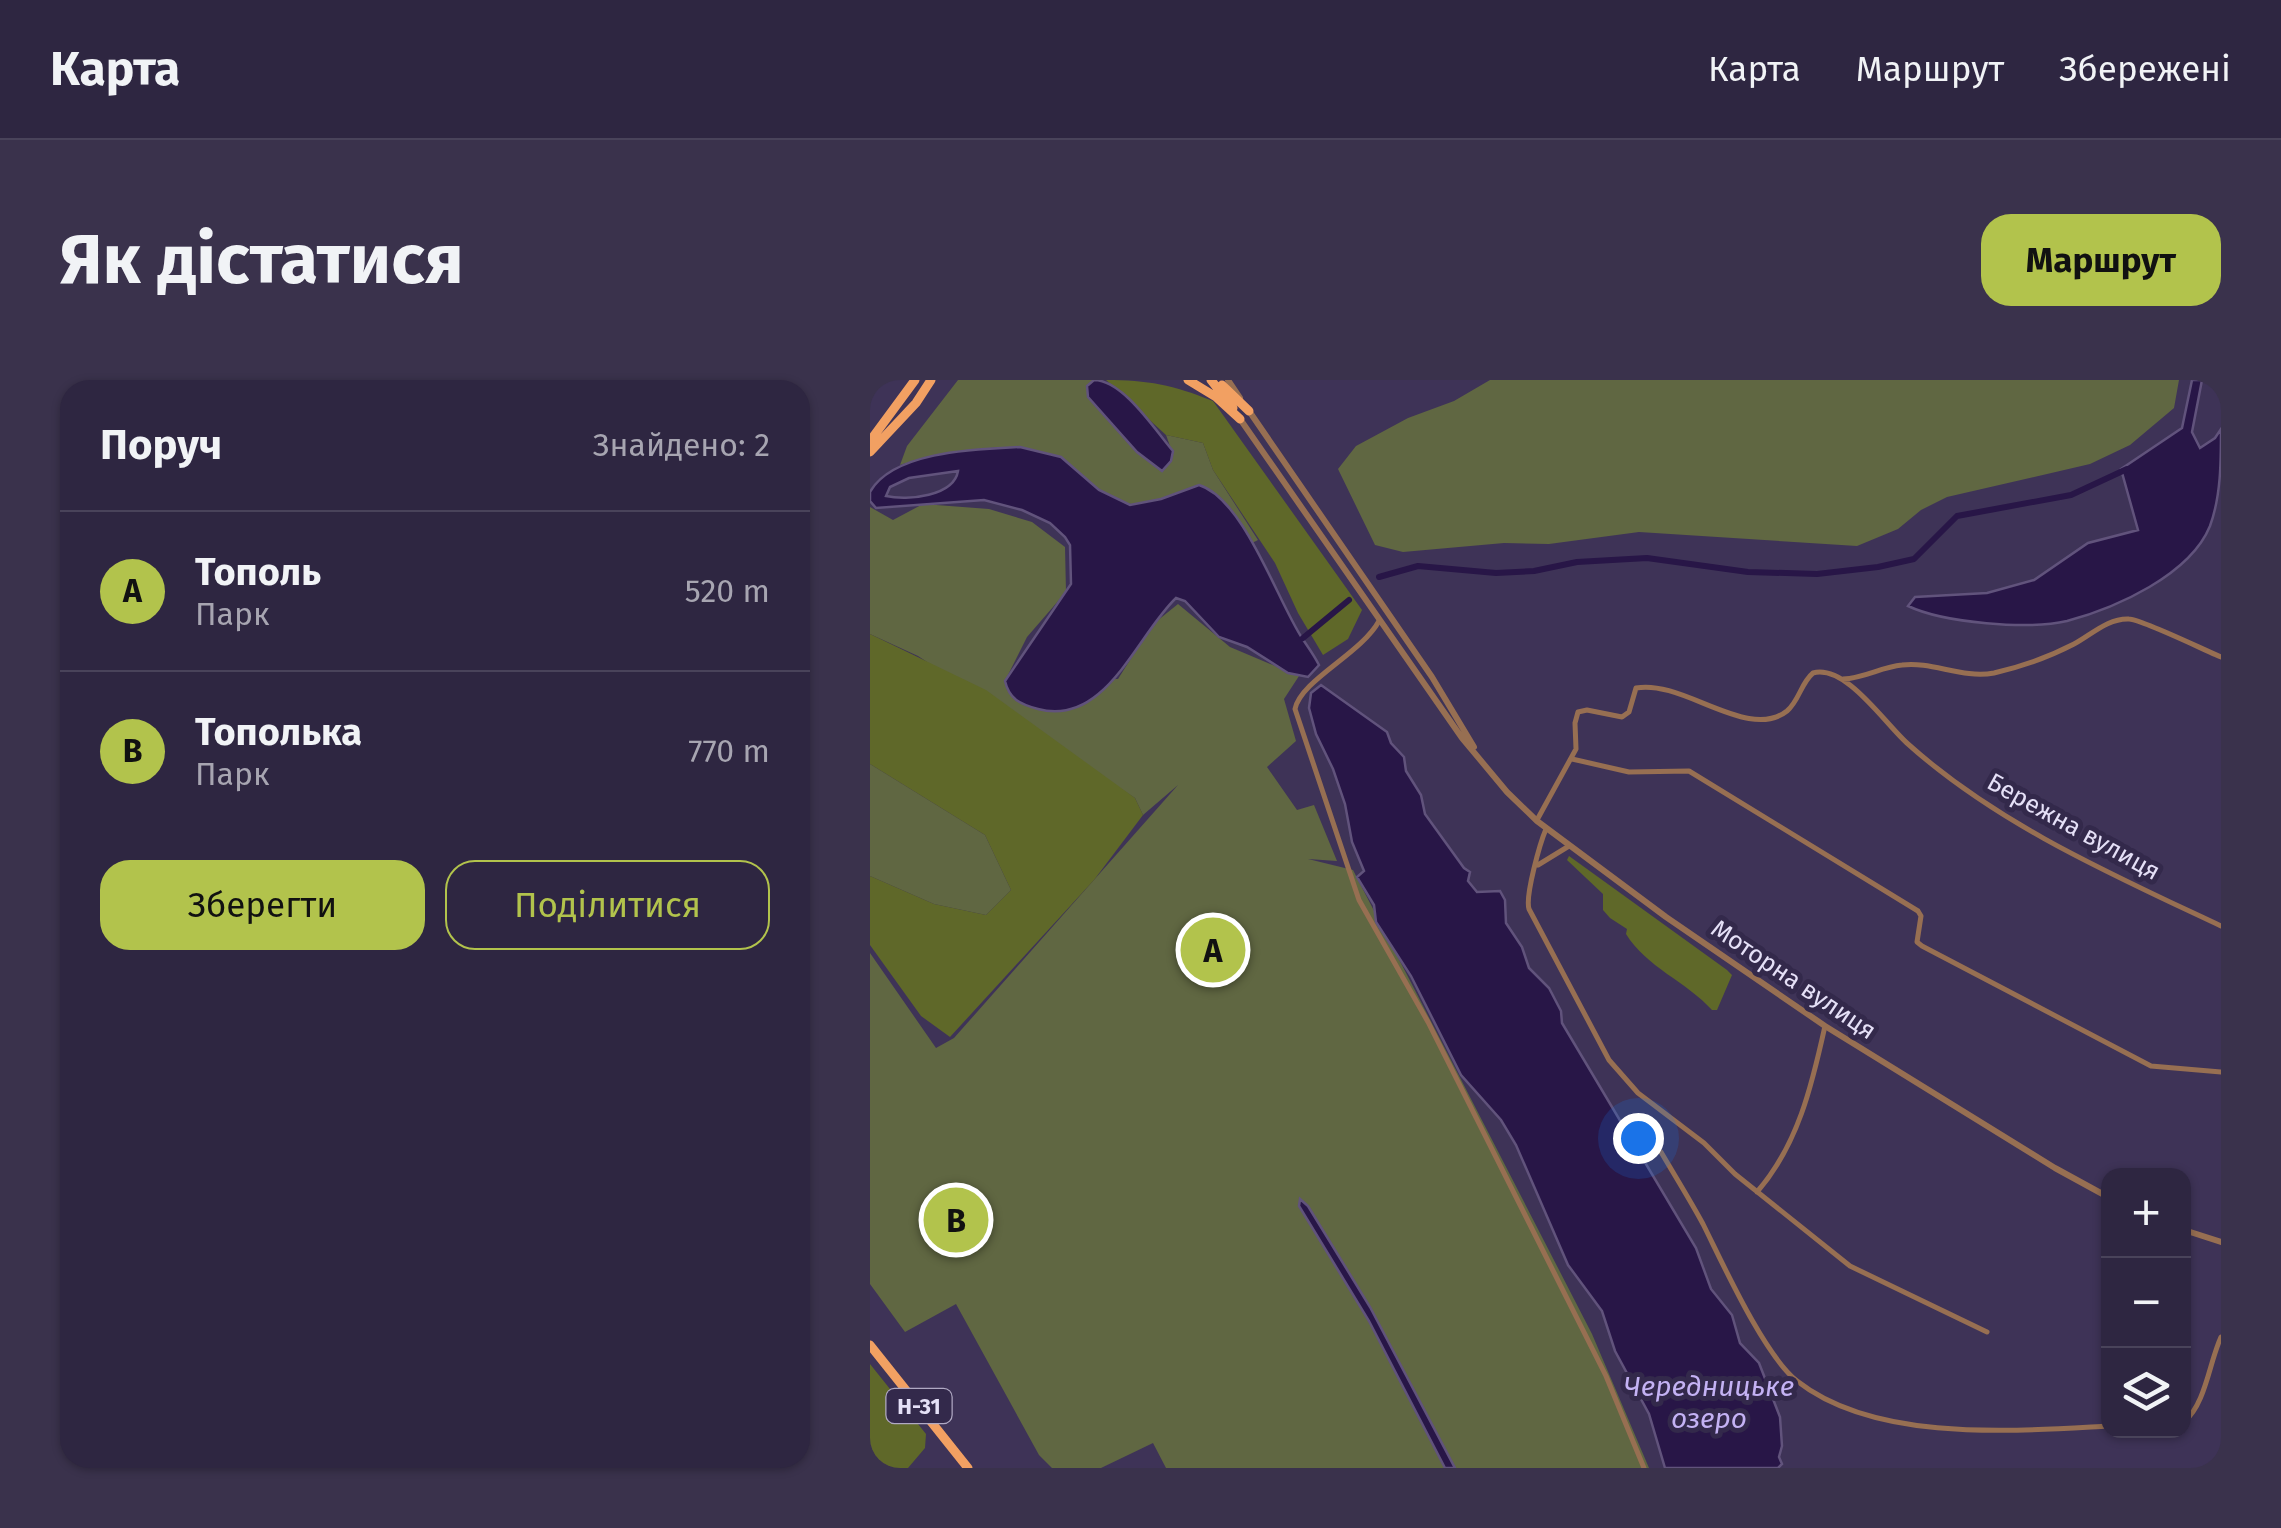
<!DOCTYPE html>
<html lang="uk">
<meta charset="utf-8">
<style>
:root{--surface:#2e2641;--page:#3a324c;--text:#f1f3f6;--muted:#a7a5b1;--line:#49435a;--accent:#b2c34c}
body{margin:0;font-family:"Fira Sans",sans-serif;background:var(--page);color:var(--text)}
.controls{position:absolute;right:30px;bottom:30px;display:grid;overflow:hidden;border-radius:20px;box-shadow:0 2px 8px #0004}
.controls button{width:90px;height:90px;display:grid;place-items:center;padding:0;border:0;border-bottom:2px solid var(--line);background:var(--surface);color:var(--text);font:50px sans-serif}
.you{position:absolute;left:768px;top:758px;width:35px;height:35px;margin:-25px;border:8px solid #fff;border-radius:50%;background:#1a73e8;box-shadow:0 0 0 15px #1a73e833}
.badge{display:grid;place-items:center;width:65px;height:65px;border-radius:50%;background:var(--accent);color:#111;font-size:32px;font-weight:700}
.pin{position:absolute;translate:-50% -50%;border:5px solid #fff;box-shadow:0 2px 10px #0006}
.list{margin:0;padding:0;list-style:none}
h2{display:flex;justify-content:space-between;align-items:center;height:130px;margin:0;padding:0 40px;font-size:42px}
h2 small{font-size:32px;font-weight:400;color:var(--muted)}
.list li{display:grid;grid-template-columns:65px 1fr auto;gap:30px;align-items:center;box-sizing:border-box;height:160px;padding:0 40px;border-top:2px solid var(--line)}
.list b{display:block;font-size:38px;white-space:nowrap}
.list p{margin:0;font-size:32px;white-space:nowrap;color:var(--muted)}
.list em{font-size:32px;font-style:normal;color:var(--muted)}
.actions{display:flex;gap:20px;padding:30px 40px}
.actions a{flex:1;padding:22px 0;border:2px solid var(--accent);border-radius:30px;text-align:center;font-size:35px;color:var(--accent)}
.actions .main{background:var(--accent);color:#111}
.icon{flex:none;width:55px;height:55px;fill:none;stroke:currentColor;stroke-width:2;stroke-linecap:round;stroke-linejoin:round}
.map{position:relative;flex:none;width:1351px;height:1088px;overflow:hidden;border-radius:30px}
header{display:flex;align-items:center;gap:60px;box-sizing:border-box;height:140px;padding:0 50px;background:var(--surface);border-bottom:2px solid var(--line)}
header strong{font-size:48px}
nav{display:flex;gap:55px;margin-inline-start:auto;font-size:35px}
.intro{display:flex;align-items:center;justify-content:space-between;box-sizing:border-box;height:240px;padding:0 60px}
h1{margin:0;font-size:70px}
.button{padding:25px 45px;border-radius:30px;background:var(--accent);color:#111;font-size:35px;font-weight:700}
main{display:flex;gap:60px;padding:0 60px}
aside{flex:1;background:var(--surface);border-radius:30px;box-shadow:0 2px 8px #0004}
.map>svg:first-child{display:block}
.green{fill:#606742}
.forest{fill:#5f6829}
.water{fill:#281647;stroke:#61537c;stroke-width:2.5;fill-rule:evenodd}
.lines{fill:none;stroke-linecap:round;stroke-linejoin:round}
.canal{stroke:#281647;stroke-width:6}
.minor{stroke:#976f52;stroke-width:5}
.tertiary{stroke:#976f52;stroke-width:6}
.primary{stroke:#f2a062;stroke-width:9}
.labels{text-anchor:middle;stroke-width:10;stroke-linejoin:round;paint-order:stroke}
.shield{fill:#33294b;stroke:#b0a9c3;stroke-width:2.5}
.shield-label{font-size:22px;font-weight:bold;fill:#e5e0f7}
.street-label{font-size:25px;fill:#e5e0f7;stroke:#33294b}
.water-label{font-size:28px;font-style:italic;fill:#c4b2f4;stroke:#33294b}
</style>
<header>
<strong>Карта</strong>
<nav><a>Карта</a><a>Маршрут</a><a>Збережені</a></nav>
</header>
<div class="intro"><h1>Як дістатися</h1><a class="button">Маршрут</a></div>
<main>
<aside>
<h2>Поруч<small>Знайдено: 2</small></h2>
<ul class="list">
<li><span class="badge">A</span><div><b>Тополь</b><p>Парк</p></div><em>520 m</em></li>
<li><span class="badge">B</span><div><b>Тополька</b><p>Парк</p></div><em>770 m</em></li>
</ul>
<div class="actions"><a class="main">Зберегти</a><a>Поділитися</a></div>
</aside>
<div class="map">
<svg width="1351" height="1088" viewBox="0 0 1351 1088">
<rect width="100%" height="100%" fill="#3e3357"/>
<!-- green -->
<path class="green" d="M 88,0 L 224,0 L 218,7 L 225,25 L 291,91 C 305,79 302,71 296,55 L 333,63 L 343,90 L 388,160 L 382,163 L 346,114 L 329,105 C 308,112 284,124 262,124 C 234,124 182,78 152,69 C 131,62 53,77 30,85 L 37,66 Z
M 620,0 L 1309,0 L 1304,28 L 1260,65 L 1220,84 L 1077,117 L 1051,130 L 1028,149 L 987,166 L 769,152 L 679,164 L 634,163 L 533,172 L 505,165 L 468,89 L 486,66 L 538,38 L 584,21 Z
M 53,124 L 119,129 L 162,142 L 195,167 L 196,212 L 157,257 L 135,301 L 248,299 L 282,245 L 308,224 L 360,267 L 429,296 L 414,319 L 426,361 L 397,387 L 427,430 L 444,425 L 467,481 L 438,479 L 483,490 L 722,954 L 779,1088 L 296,1088 L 283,1063 L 231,1088 L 182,1088 L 169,1075 L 86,924 L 35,952 L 0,904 L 0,573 L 66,668 L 84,658 L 308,405 L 273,435 L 265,418 L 48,276 L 0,254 L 0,127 L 23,140 Z
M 0,384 L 115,455 L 141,510 L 116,535 L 64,524 L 0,496 Z"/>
<!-- forest -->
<path class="forest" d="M 236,0 C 278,0 303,5 343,21 L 492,230 L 478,259 L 453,275 L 428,233 L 405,183 L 343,90 L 333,63 L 296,55 Z
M 0,254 L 116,310 L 265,418 L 273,435 L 224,500 L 80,657 L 51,636 L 0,565 L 0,496 L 64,524 L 116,535 L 141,510 L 115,455 L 0,384 Z
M 699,476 L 857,590 L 862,595 L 847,630 L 842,630 C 817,602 776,587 756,554 L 757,549 L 740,538 L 733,530 L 733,514 L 697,480 Z
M 0,984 L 56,1054 L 55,1068 L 38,1088 L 0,1088 Z"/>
<!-- water -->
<path class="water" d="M 224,0 C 253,0 285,50 303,71 L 301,81 L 292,91 L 267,72 L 218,17 L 217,6 Z
M 1322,0 L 1332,0 L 1322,52 L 1330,68 L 1345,58 L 1351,49 C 1351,81 1351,116 1340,146 C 1320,195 1246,228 1197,241 C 1158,250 1074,243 1038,226 L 1045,217 L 1117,213 L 1164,200 L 1218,163 L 1268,150 L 1251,89 L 1312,48 Z
M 150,67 L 191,77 L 229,110 L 260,125 L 291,119 L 329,105 C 374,119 407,220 432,258 C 438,267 444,275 449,285 L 438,297 L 418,293 L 377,267 L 349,257 L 315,221 L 306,218 C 266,256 236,347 168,329 C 150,324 139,319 135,301 L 201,204 L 200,165 L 195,157 L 180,143 L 152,130 L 114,120 L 6,128 L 0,121 L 0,112 C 23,71 107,69 150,67 ZM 88,91 C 84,116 38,121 16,116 L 20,107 L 39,98 Z
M 451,305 L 517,352 L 521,363 L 534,377 L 536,391 L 551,415 L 555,434 L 594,488 L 600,492 L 598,501 L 607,512 L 630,511 L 635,520 L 636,543 L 652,567 L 659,588 L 679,608 L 691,631 L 692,643 L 826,868 L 841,909 L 862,935 L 870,963 L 889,983 L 910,1037 L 912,1066 L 909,1077 L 912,1084 L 908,1088 L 795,1088 L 779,1034 L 745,971 L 732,931 L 698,885 L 646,765 L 631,740 L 591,695 L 541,596 L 506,542 L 504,525 L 487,497 L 494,491 L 482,462 L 475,424 L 463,389 L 446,354 L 439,328 L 441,313 Z
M 430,819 L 438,826 L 500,927 L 585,1088 L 575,1088 L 499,941 L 429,826 Z"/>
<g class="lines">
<!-- canal -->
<path class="canal" d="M 509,197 L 548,186 L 626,193 L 664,191 L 707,182 L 777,178 L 878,192 L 947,194 L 1008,187 L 1044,179 L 1087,136 L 1201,115 L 1257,89
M 433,258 L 479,220"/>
<!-- minor -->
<path class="minor" d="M 509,241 C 491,274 431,300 425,329 L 489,520 L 558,642 L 736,996 L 774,1088
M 973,299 C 995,298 1011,287 1032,285 C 1062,281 1092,299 1124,293 C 1150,287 1179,277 1204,264 C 1221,255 1238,238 1259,239 C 1271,239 1334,270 1351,277
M 702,379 L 759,392 L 819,391 L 1048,531 L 1051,536 L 1047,562 L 1052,566 L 1281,686 L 1351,692
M 667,440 L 706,369 L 705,343 L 708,332 L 717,330 L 752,337 L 759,332 L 766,308 C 813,299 878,362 917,331 C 929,321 931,303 943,293 C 976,284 1015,344 1038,364 C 1127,444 1243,495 1351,546
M 676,449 C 670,463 655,516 659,529 L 739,680 L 768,713 L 834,763 L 865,794 L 980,886 L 1117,952
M 668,485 L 699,466
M 791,772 C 805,796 820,820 833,844 C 853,884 894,975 927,1001 C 1006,1063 1145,1051 1238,1046
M 887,812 C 928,765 942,705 955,646
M 1314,1042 C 1336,1023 1339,983 1351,957"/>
<!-- tertiary -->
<path class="tertiary" d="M 358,0 L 370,18
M 377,28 L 562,297 L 604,367
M 370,39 L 592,358 L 637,412 L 667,441 L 796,537 L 955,646 L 1185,788 L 1238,817
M 1314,850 L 1351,862"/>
<!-- primary -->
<path class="primary" d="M 318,0 L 346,17 L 370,39
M 341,0 L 363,28
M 352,5 L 379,31
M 0,61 L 45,0
M 0,72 L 46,23 L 61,0
M 0,965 L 98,1088"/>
</g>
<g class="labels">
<!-- shield labels -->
<rect class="shield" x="16.5" y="1009" width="65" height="34" rx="8"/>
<g class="shield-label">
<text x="49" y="1034">Н-31</text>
</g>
<!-- street labels -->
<g class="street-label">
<text transform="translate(1204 446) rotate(29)" y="9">Бережна вулиця</text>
<text transform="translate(924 599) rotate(34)" y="9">Моторна вулиця</text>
</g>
<!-- water labels -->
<g class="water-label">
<text x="839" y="1016">Чередницьке<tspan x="839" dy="32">озеро</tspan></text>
</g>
</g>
</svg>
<div class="controls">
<button>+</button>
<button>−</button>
<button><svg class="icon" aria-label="layers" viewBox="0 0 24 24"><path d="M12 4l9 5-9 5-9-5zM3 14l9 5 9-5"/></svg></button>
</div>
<div class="you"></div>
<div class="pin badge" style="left:343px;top:570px">A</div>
<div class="pin badge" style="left:86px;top:840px">B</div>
</div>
</main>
